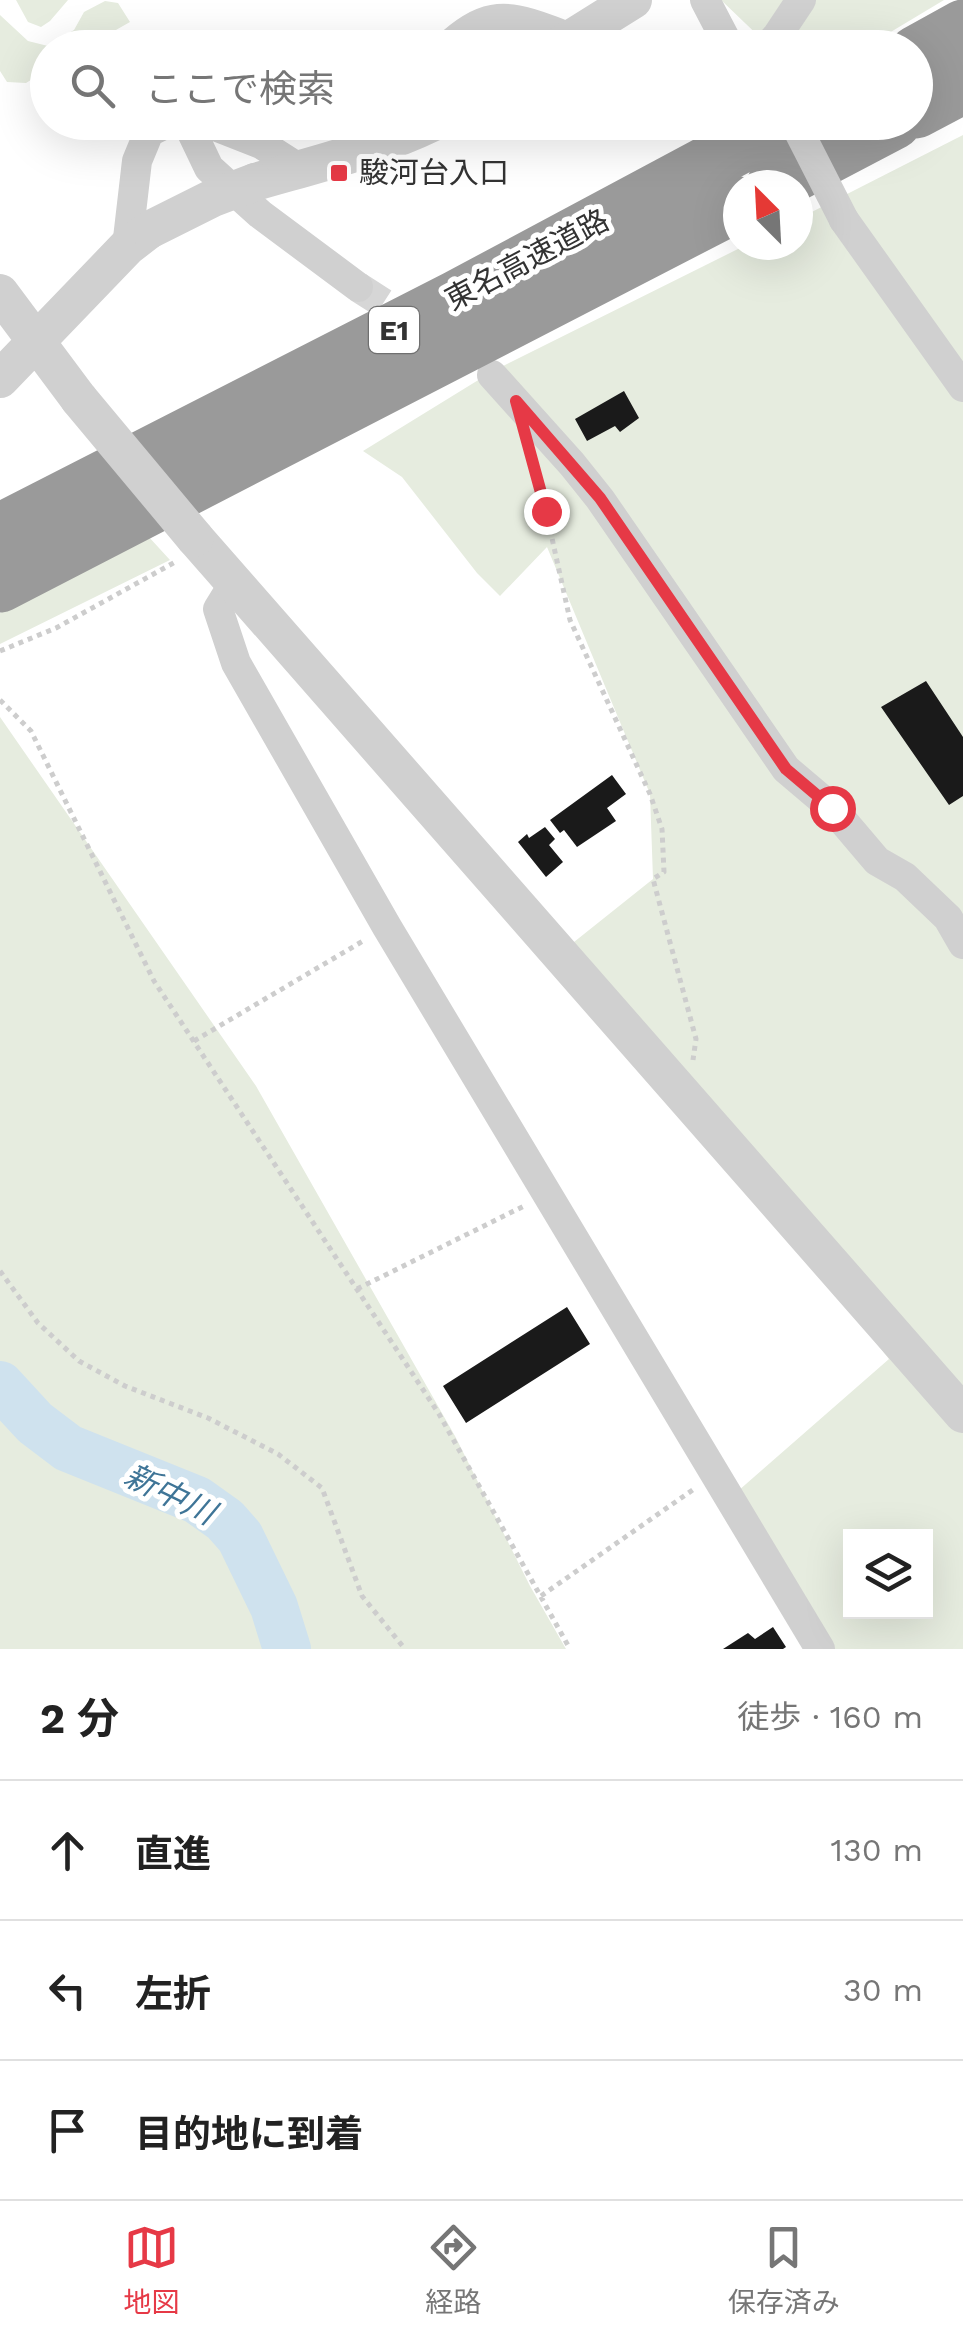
<!DOCTYPE html>
<html lang="ja">
<meta charset="utf-8">
<style>
:root{--surface:#fff;--page:#f2f2f2;--text:#222;--muted:#767676;--line:#e0e0e0;--accent:#e63946}
body{margin:0;font-family:"Work Sans","Noto Sans JP",sans-serif;background:var(--page);color:var(--text)}
.controls{position:absolute;right:30px;bottom:30px;display:grid;overflow:hidden;border-radius:0px;box-shadow:0 10px 40px #0002}
.controls button{width:90px;height:90px;display:grid;place-items:center;padding:0;border:0;border-bottom:2px solid var(--line);background:var(--surface);color:var(--text);font:50px sans-serif}
.compass{position:absolute;left:723px;top:170px;width:90px;height:90px;border-radius:50%;background:var(--surface);box-shadow:0 10px 40px #0002;rotate:336deg}
.stop{position:absolute;width:30px;height:30px;margin:-22px;border:8px solid #e63946;border-radius:50%;background:#fff}
.stop.end{background:#e63946;border-color:#fff;box-shadow:0 2px 10px #0008}
.list{margin:0;padding:0;list-style:none}
h2{display:flex;justify-content:space-between;align-items:center;height:130px;margin:0;padding:0 40px;font-size:42px}
h2 small{font-size:32px;font-weight:400;color:var(--muted)}
.list li{display:grid;grid-template-columns:65px 1fr auto;gap:30px;align-items:center;box-sizing:border-box;height:140px;padding:0 40px;border-top:2px solid var(--line)}
.list b{display:block;font-size:38px;white-space:nowrap}
.list em{font-size:32px;font-style:normal;color:var(--muted)}
.icon{flex:none;width:55px;height:55px;fill:none;stroke:currentColor;stroke-width:2;stroke-linecap:round;stroke-linejoin:round}
.map{position:relative;flex:none;width:963px;height:1649px;overflow:hidden}
.search{position:absolute;background:var(--surface);box-shadow:0 10px 40px #0002;left:30px;right:30px;top:30px;height:110px;display:flex;align-items:center;gap:25px;box-sizing:border-box;padding:0 35px;border-radius:55px;color:var(--muted);font-size:38px}
.sheet{height:550px;background:var(--surface)}
nav{display:flex;justify-content:space-around;align-items:center;box-sizing:border-box;height:140px;border-top:2px solid var(--line);background:var(--surface);font-size:28px;color:var(--muted)}
nav a{display:grid;justify-items:center;gap:5px}
nav .on{color:var(--accent)}
.map>svg:first-child{display:block}
.green{fill:#e6ecdf;fill-rule:evenodd}
.lines{fill:none;stroke-linecap:round;stroke-linejoin:round}
.river{stroke:#cfe2ee;stroke-width:48}
.building{fill:#1a1a1a}
.minor-tunnel{stroke:#d6d6d6;stroke-width:30;stroke-dasharray:30 15;stroke-linecap:butt}
.path{stroke:#cdcdcd;stroke-width:5;stroke-dasharray:5 5;stroke-linecap:butt}
.minor{stroke:#d0d0d0;stroke-width:30}
.tertiary{stroke:#d0d0d0;stroke-width:38}
.motorway{stroke:#9a9a9a;stroke-width:55}
.minor-bridge{stroke:#d0d0d0;stroke-width:30}
.tertiary-bridge{stroke:#d0d0d0;stroke-width:38}
.route{stroke:#e63946;stroke-width:12}
.poi-dot{fill:#e63946;stroke:#fff;stroke-width:4}
.labels{text-anchor:middle;stroke-width:10;stroke-linejoin:round;paint-order:stroke}
.shield{fill:#fff;stroke:#707070;stroke-width:2.5}
.shield-label{font-size:28px;font-weight:bold;fill:#333}
.poi-label{font-size:30px;fill:#333;stroke:#fff;text-anchor:start}
.street-label{font-size:30px;fill:#333;stroke:#fff}
.water-label{font-size:32px;font-style:italic;fill:#3f7597;stroke:#fff}
</style>
<div class="map">
<svg width="963" height="1649" viewBox="0 0 963 1649">
<rect width="100%" height="100%" fill="#fff"/>
<!-- green -->
<path class="green" d="M 16,0 L 68,0 L 50,21 L 41,27 L 28,22 Z
M 721,0 L 944,0 L 864,48 L 770,47 Z
M 105,1 L 118,3 L 130,22 L 86,47 L 48,48 L 47,70 L 26,83 L 7,82 L 0,71 L 0,15 L 28,41 L 48,46 L 74,30 L 84,12 Z
M 963,135 L 963,1649 L 833,1649 L 738,1491 L 889,1359 L 757,1194 L 569,946 L 653,879 L 650,794 L 547,547 L 500,596 L 477,573 L 402,477 L 363,451 L 493,371 L 746,245 L 798,245 L 798,219 ZM 850,1536 L 926,1536 L 926,1612 L 850,1612 Z
M 148,536 L 170,560 L 0,644 L 0,613 Z
M 0,717 L 256,1086 L 455,1436 L 530,1586 L 566,1649 L 0,1649 Z"/>
<g class="lines">
<!-- river -->
<path class="river" d="M 0,1385 L 35,1423 L 68,1448 L 197,1500 L 225,1520 L 240,1537 L 274,1607 L 287,1649"/>
</g>
<!-- building -->
<path class="building" d="M 624,391 L 639,418 L 620,432 L 615,426 L 587,441 L 575,419 Z
M 926,681 L 963,737 L 963,796 L 949,805 L 881,707 Z
M 612,775 L 626,794 L 607,808 L 616,821 L 577,847 L 564,830 L 560,833 L 550,820 Z
M 545,827 L 555,839 L 549,845 L 563,862 L 546,877 L 518,842 L 527,834 L 529,838 Z
M 567,1307 L 590,1344 L 466,1423 L 443,1386 Z
M 773,1627 L 786,1647 L 783,1649 L 723,1649 L 748,1633 L 755,1639 Z"/>
<g class="lines">
<!-- minor-tunnel -->
<path class="minor-tunnel" d="M 358,287 L 419,326"/>
<!-- path -->
<path class="path" d="M 531,462 L 546,511 L 570,620 L 650,794 L 662,829 L 664,872 L 653,879 L 696,1039 L 693,1060
M 0,651 L 56,628 L 177,561
M 0,700 L 31,731 L 154,981 L 439,1414 L 570,1649
M 194,1041 L 363,941
M 0,1271 L 38,1323 L 79,1361 L 125,1386 L 208,1418 L 278,1454 L 322,1488 L 362,1596 L 405,1649
M 357,1289 L 524,1206
M 541,1596 L 694,1489"/>
<!-- minor -->
<path class="minor" d="M 705,0 L 730,48
M 446,48 C 482,15 502,12 547,29 C 560,34 571,37 581,48
M 766,48 L 777,36 L 801,0
M 187,122 L 209,168 L 260,214 L 358,287
M 205,122 L 261,144 L 300,169
M 844,220 L 963,387
M 127,247 L 137,161 L 149,132 L 169,122
M 492,375 L 572,464 L 600,499 L 786,769 L 832,808 L 877,861 L 905,877 L 948,918 L 963,944
M 234,583 L 218,609 L 236,663 L 387,927 L 820,1649"/>
<!-- tertiary -->
<path class="tertiary" d="M 556,48 L 633,0
M 255,182 C 317,164 376,150 434,122
M 0,293 L 79,399
M 0,379 L 127,247 L 149,230
M 195,538 L 963,1414"/>
<!-- motorway -->
<path class="motorway" d="M 916,53 L 963,27
M 916,111 L 963,86
M 774,185 L 894,122
M 0,531 L 456,298 L 785,122
M 0,585 L 738,204"/>
<!-- minor-bridge -->
<path class="minor-bridge" d="M 794,122 L 844,220"/>
<!-- tertiary-bridge -->
<path class="tertiary-bridge" d="M 149,230 L 213,198 L 255,182
M 79,399 L 195,538"/>
</g>
<g class="lines">
<!-- route -->
<path class="route" d="M 546,511 L 516,401 L 600,498 L 786,769 L 832,808"/>
</g>
<!-- markers -->
<rect class="poi-dot" x="329" y="163" width="20" height="20" rx="5"/>
<g class="labels">
<!-- shield labels -->
<rect class="shield" x="369" y="307" width="50" height="46" rx="8"/>
<g class="shield-label">
<text x="394" y="340">E1</text>
</g>
<!-- poi labels -->
<g class="poi-label">
<text x="359" y="183">駿河台入口</text>
</g>
<!-- street labels -->
<g class="street-label">
<text transform="translate(527 260) rotate(-28)" y="10">東名高速道路</text>
</g>
<!-- water labels -->
<g class="water-label">
<text transform="translate(170 1494) rotate(26)" y="11">新中川</text>
</g>
</g>
</svg>
<div class="controls">
<button><svg class="icon" aria-label="layers" viewBox="0 0 24 24"><path d="M12 4l9 5-9 5-9-5zM3 14l9 5 9-5"/></svg></button>
</div>
<svg class="compass" viewBox="-18 -18 36 36"><path d="M0-13l5 13h-10z" fill="#e53935"/><path d="M0 13l5-13h-10z" fill="#767676"/></svg>
<div class="stop" style="left:832px;top:808px"></div>
<div class="stop end" style="left:546px;top:511px"></div>
<div class="search"><svg class="icon" aria-label="search" viewBox="0 0 24 24"><circle cx="10" cy="10" r="6"/><path d="M15 15l6 6"/></svg>ここで検索</div>
</div>
<section class="sheet">
<h2>2 分<small>徒歩 · 160 m</small></h2>
<ul class="list">
<li><svg class="icon" aria-label="ahead" viewBox="0 0 24 24"><path d="M12 20V5M6 11l6-6 6 6"/></svg><div><b>直進</b></div><em>130 m</em></li>
<li><svg class="icon" aria-label="left" viewBox="0 0 24 24"><path d="M17 20v-9H6M10 6l-5 5 5 5"/></svg><div><b>左折</b></div><em>30 m</em></li>
<li><svg class="icon" aria-label="arrive" viewBox="0 0 24 24"><path d="M6 21V4h12l-3 4 3 4H6"/></svg><div><b>目的地に到着</b></div></li>
</ul>
</section>
<nav>
<a class="on"><svg class="icon" aria-label="map" viewBox="0 0 24 24"><path d="M3 6l6-2 6 2 6-2v14l-6 2-6-2-6 2zM9 4v14M15 6v14"/></svg>地図</a>
<a><svg class="icon" aria-label="directions" viewBox="0 0 24 24"><path d="M12 3l9 9-9 9-9-9zM9 14v-3h6M13 9l2 2-2 2"/></svg>経路</a>
<a><svg class="icon" aria-label="saved" viewBox="0 0 24 24"><path d="M7 4h10v16l-5-4-5 4z"/></svg>保存済み</a>
</nav>
